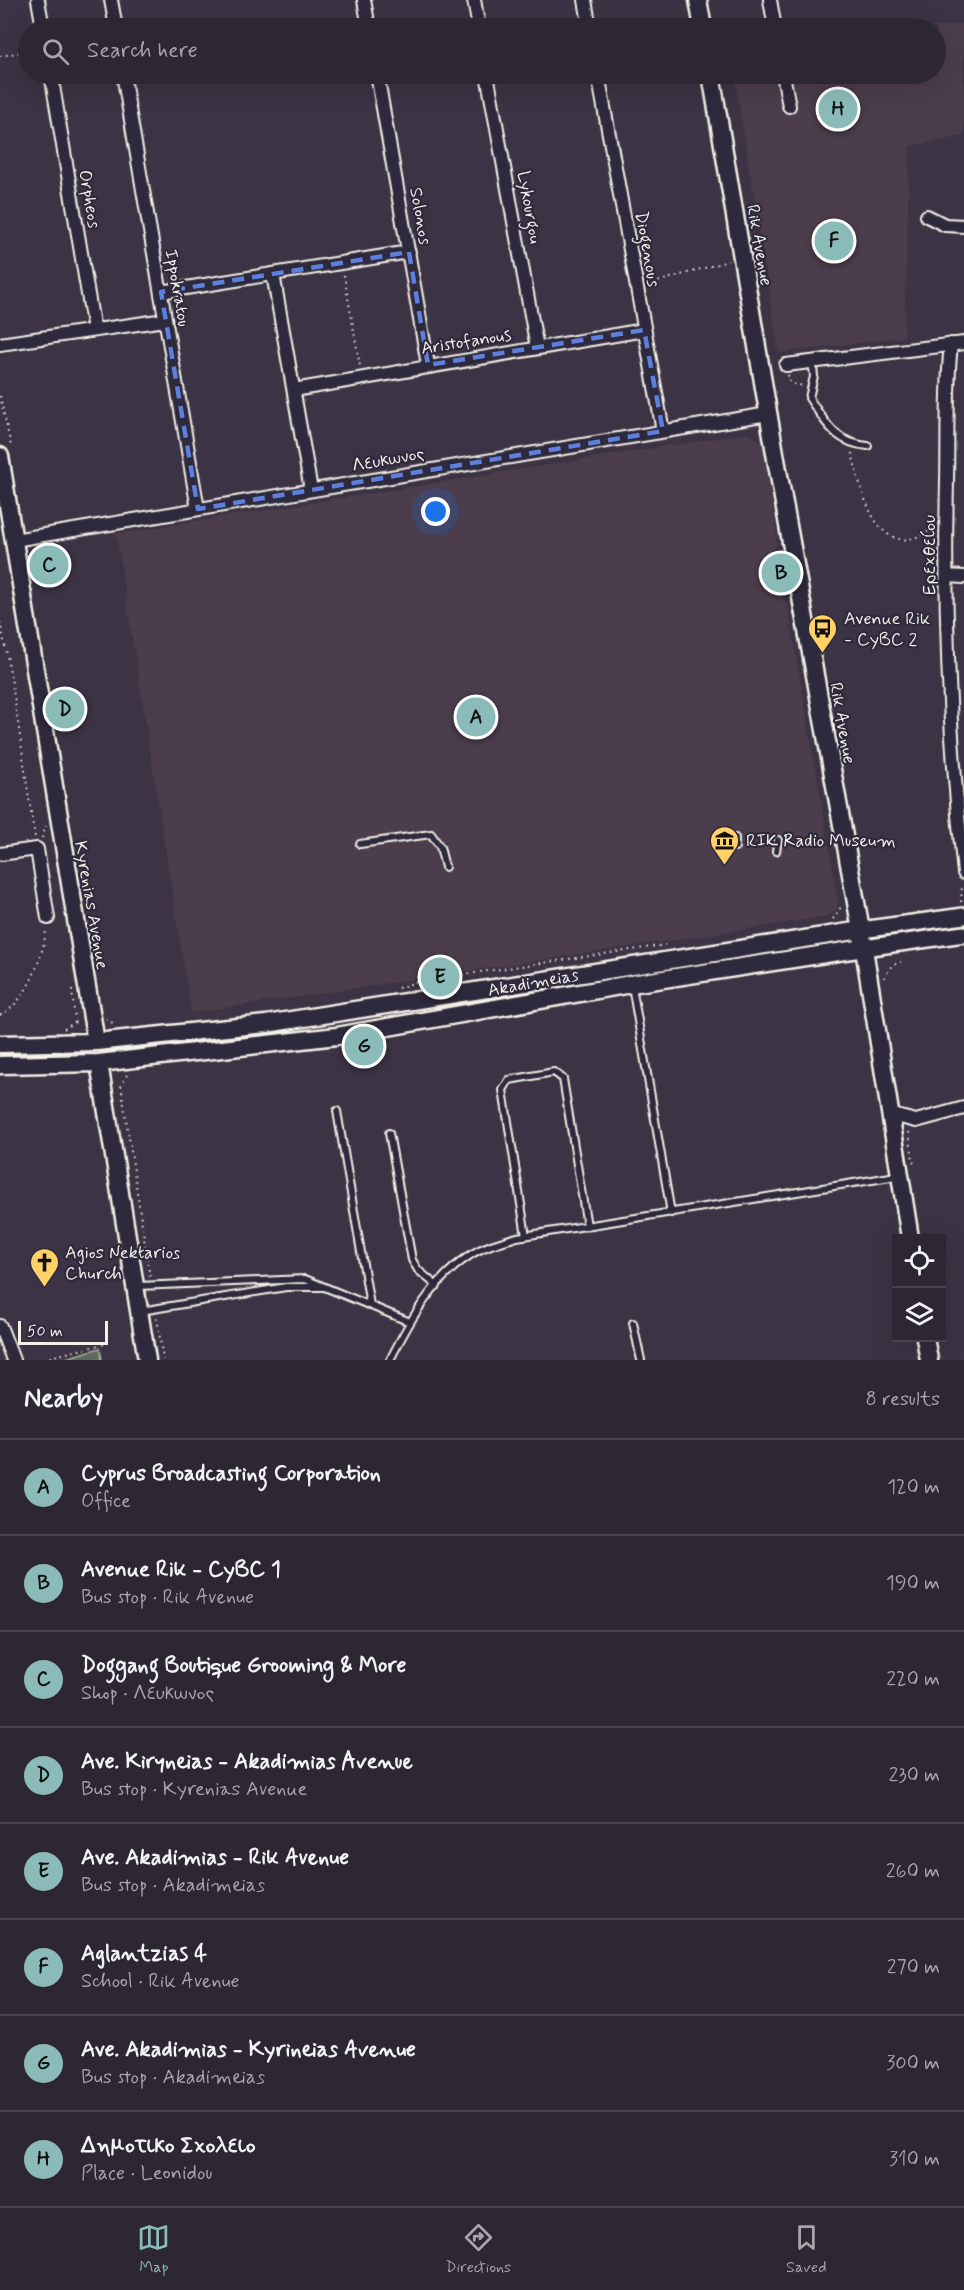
<!DOCTYPE html>
<meta charset="utf-8">
<style>
:root{--surface:#2d2633;--page:#352e3b;--text:#f1f3f6;--muted:#a7a5ac;--line:#48434e;--accent:#8bbbb9}
body{margin:0;font-family:Mynerve,sans-serif;background:var(--page);color:var(--text)}
.controls{position:absolute;right:18px;bottom:18px;display:grid;overflow:hidden;border-radius:0px;box-shadow:0 6px 24px #0002}
.controls button{width:54px;height:54px;display:grid;place-items:center;padding:0;border:0;border-bottom:2px solid var(--line);background:var(--surface);color:var(--text);font:30px sans-serif}
.scale{position:absolute;left:18px;bottom:15px;width:90px;box-sizing:border-box;padding-left:6px;border:3px solid #f4f1e8;border-top:0;font-size:16px;line-height:21px;white-space:nowrap;color:#f4f1e8;-webkit-text-stroke:4px #2f2a3d;paint-order:stroke}
.you{position:absolute;left:436px;top:512px;width:21px;height:21px;margin:-15px;border:4px solid #fff;border-radius:50%;background:#1a73e8;box-shadow:0 0 0 9px #1a73e833}
.badge{display:grid;place-items:center;width:39px;height:39px;border-radius:50%;background:var(--accent);color:#111;font-size:20px;font-weight:700}
.pin{position:absolute;translate:-50% -50%;border:3px solid #fff;box-shadow:0 2px 6px #0006}
.list{margin:0;padding:0;list-style:none}
h2{display:flex;justify-content:space-between;align-items:center;height:78px;margin:0;padding:0 24px;font-size:26px}
h2 small{font-size:20px;font-weight:400;color:var(--muted)}
.list li{display:grid;grid-template-columns:39px 1fr auto;gap:18px;align-items:center;box-sizing:border-box;height:96px;padding:0 24px;border-top:2px solid var(--line)}
.list b{display:block;font-size:22px;white-space:nowrap}
.list p{margin:0;font-size:20px;white-space:nowrap;color:var(--muted)}
.list em{font-size:20px;font-style:normal;color:var(--muted)}
.icon{flex:none;width:33px;height:33px;fill:none;stroke:currentColor;stroke-width:2;stroke-linecap:round;stroke-linejoin:round}
.map{position:relative;flex:none;width:964px;height:1360px;overflow:hidden}
.search{position:absolute;background:var(--surface);box-shadow:0 6px 24px #0002;left:18px;right:18px;top:18px;height:66px;display:flex;align-items:center;gap:15px;box-sizing:border-box;padding:0 21px;border-radius:33px;color:var(--muted);font-size:22px}
.sheet{height:846px;background:var(--surface)}
nav{display:flex;justify-content:space-around;align-items:center;box-sizing:border-box;height:84px;border-top:2px solid var(--line);background:var(--surface);font-size:16px;color:var(--muted)}
nav a{display:grid;justify-items:center;gap:3px}
nav .on{color:var(--accent)}
.map>svg:first-child{display:block}
.built{fill:#4b3e4c}
.green{fill:#5c685c;stroke:#a8aca2;stroke-width:1.5}
.lines{fill:none;stroke-linecap:round;stroke-linejoin:round}
.service-casing{stroke:#f4f1e8;stroke-width:10}
.minor-casing{stroke:#f4f1e8;stroke-width:16}
.tertiary-casing{stroke:#f4f1e8;stroke-width:20}
.secondary-casing{stroke:#f4f1e8;stroke-width:21}
.path{stroke:#f4f1e8;stroke-width:2;stroke-dasharray:1.5 4.5;stroke-linecap:butt}
.service{stroke:#2f2a3d;stroke-width:6}
.minor{stroke:#2f2a3d;stroke-width:12}
.tertiary{stroke:#2f2a3d;stroke-width:15}
.secondary{stroke:#2f2a3d;stroke-width:16}
.marked{fill:none;stroke:#5e7fdd;stroke-width:4.5;stroke-dasharray:12 8;stroke-linejoin:round}
.labels{text-anchor:middle;stroke-width:4.5;stroke-linejoin:round;paint-order:stroke}
.street-label{font-size:18px;fill:#f4f1e8;stroke:#2f2a3d}
.poi-label{font-size:18px;fill:#f4f1e8;stroke:#2f2a3d;text-anchor:start}
</style>
<div class="map">
<svg width="964" height="1360" viewBox="0 0 964 1360">
<rect width="100%" height="100%" fill="#3c3344"/>
<filter id="ink" filterUnits="userSpaceOnUse"><feTurbulence type="fractalNoise" baseFrequency=".0167" numOctaves="2"/><feDisplacementMap in="SourceGraphic" scale="12" xChannelSelector="R" yChannelSelector="G"/><feConvolveMatrix kernelMatrix="1 2 1 2 8 2 1 2 1" color-interpolation-filters="sRGB"/></filter>
<g filter="url(#ink)">
<!-- built -->
<path class="built" d="M 964,23 L 964,136 L 910,146 L 904,337 L 779,353 L 734,74 L 936,74 L 936,28 L 931,28 Z
M 748,433 L 763,444 L 777,535 L 772,574 L 788,607 L 838,900 L 837,910 L 825,917 L 191,1013 L 116,534 Z"/>
<!-- green -->
<path class="green" d="M 100,1348 L 102,1360 L 59,1360 Z"/>
<g class="lines">
<defs>
<path id="service" d="M 812,361 L 814,376 L 809,398 C 826,423 835,443 868,446
M 735,838 L 735,847
M 360,844 L 431,834 L 440,847 L 445,867
M 776,851 L 778,840
M 632,986 L 671,1213
M 337,1111 L 370,1305
M 389,1133 L 412,1260 L 418,1270 L 437,1286
M 526,1236 L 503,1090 L 509,1080 L 554,1072 L 563,1079 L 587,1226
M 138,1286 L 305,1279 L 410,1322
M 141,1311 L 286,1287 L 324,1287
M 633,1323 L 641,1360
M 390,1360 C 409,1322 432,1280 469,1256 C 483,1246 501,1242 517,1237 L 897,1176"/>
<path id="minor" d="M 38,0 L 43,28
M 111,0 L 116,28
M 364,0 L 369,28
M 474,0 L 479,28
M 585,0 L 590,28
M 770,0 L 775,28
M 51,74 L 94,330
M 123,74 L 198,509
M 377,74 L 428,365
M 487,74 L 537,348
M 598,74 L 663,431
M 783,74 L 789,106
M 927,216 L 945,225 L 964,226
M 273,274 L 311,490
M 161,292 L 409,252
M 0,344 L 165,320
M 951,344 C 946,389 948,436 947,481 C 944,612 949,742 964,873
M 786,365 L 964,343
M 294,390 L 644,330
M 14,540 L 768,414
M 947,576 L 964,577
M 0,854 L 37,849 L 48,918
M 892,1115 L 916,1121 L 964,1108
M 0,1326 L 13,1360"/>
<path id="tertiary" d="M 861,930 L 964,916
M 864,948 L 964,934"/>
<path id="secondary" d="M 698,0 L 703,28
M 711,74 L 776,459 L 861,930 L 910,1238
M 0,456 L 96,1042
M 0,1044 L 96,1042 L 266,1024 L 861,930
M 99,1063 L 147,1360
M 0,1065 L 99,1063 L 337,1036 L 631,984 L 864,948
M 925,1338 L 929,1360"/>
</defs>
<!-- service casing -->
<use href="#service" class="service-casing"/>
<!-- minor casing -->
<use href="#minor" class="minor-casing"/>
<!-- tertiary casing -->
<use href="#tertiary" class="tertiary-casing"/>
<!-- secondary casing -->
<use href="#secondary" class="secondary-casing"/>
<!-- path -->
<path class="path" d="M 0,56 L 28,51
M 344,275 L 360,366
M 647,285 L 728,261
M 788,375 L 789,381 L 797,386 L 803,385
M 0,396 L 11,446
M 852,453 C 861,491 878,570 934,527
M 0,622 C 16,693 23,765 35,837
M 42,838 L 46,826
M 961,902 L 962,884
M 833,919 L 841,907
M 884,978 L 892,965 L 901,962
M 398,988 L 419,981 L 665,945
M 72,990 L 75,1020
M 0,1015 C 27,1003 43,957 46,930
M 106,1019 L 116,1025
M 64,1029 L 79,1020
M 127,1075 L 121,1085 L 150,1278
M 909,1132 L 914,1167
M 157,1318 L 163,1360
M 38,1360 L 108,1343"/>
<!-- service -->
<use href="#service" class="service"/>
<!-- minor -->
<use href="#minor" class="minor"/>
<!-- tertiary -->
<use href="#tertiary" class="tertiary"/>
<!-- secondary -->
<use href="#secondary" class="secondary"/>
</g>
</g>
<!-- marked area -->
<path class="marked" d="M 409,252 L 428,365 L 644,330 L 663,431 L 198,509 L 161,292 Z"/>
<!-- icons -->
<defs>
<symbol id="bus-pin" viewBox="-11 -11 22 30"><path d="M0 17L-7.5 6A9.5 9.5 0 1 1 7.5 6Z" fill="#ffd166" stroke="#2f2a3d"/><path d="M-5-6H5V4H4V6H2V4H-2V6H-4V4H-5ZM-3.5-4V0h7V-4ZM-3.5 1.2v1.5H-2V1.2ZM2 1.2v1.5H3.5V1.2Z" fill="#111"/></symbol>
<symbol id="museum-pin" viewBox="-11 -11 22 30"><path d="M0 17L-7.5 6A9.5 9.5 0 1 1 7.5 6Z" fill="#ffd166" stroke="#2f2a3d"/><path d="M0-6L6-3V-2H-6V-3ZM-5-1h2V3h-2ZM-1-1h2V3h-2ZM3-1h2V3H3ZM-6 4H6V6H-6Z" fill="#111"/></symbol>
<symbol id="church-pin" viewBox="-11 -11 22 30"><path d="M0 17L-7.5 6A9.5 9.5 0 1 1 7.5 6Z" fill="#ffd166" stroke="#2f2a3d"/><path d="M-1.2-6h2.4v3.5h3.3v2.4h-3.3V6h-2.4V-.1h-3.3v-2.4h3.3Z" fill="#111"/></symbol>
</defs>
<g fill-rule="evenodd">
<use href="#bus-pin" x="806" y="612" width="33" height="45"/>
<use href="#museum-pin" x="708" y="824" width="33" height="45"/>
<use href="#church-pin" x="28" y="1246" width="33" height="45"/>
</g>
<g class="labels">
<!-- street labels -->
<g class="street-label">
<text transform="translate(90 199) rotate(80)" y="6">Orpheos</text>
<text transform="translate(530 207) rotate(80)" y="6">Lykourgou</text>
<text transform="translate(421 216) rotate(80)" y="6">Solonos</text>
<text transform="translate(760 245) rotate(80)" y="6">Rik Avenue</text>
<text transform="translate(648 249) rotate(80)" y="6">Diogenous</text>
<text transform="translate(178 288) rotate(80)" y="6">Ippokratou</text>
<text transform="translate(466 341) rotate(-9)" y="6">Aristofanous</text>
<text transform="translate(388 459) rotate(-10)" y="6">Λευκωνος</text>
<text transform="translate(929 555) rotate(-90)" y="6">Ερεχθείου</text>
<text transform="translate(843 723) rotate(80)" y="6">Rik Avenue</text>
<text transform="translate(92 905) rotate(80)" y="6">Kyrenias Avenue</text>
<text transform="translate(533 982) rotate(-10)" y="6">Akadimeias</text>
</g>
<!-- poi labels -->
<g class="poi-label">
<text x="844" y="624">Avenue Rik<tspan x="844" dy="21">- CyBC 2</tspan></text>
<text x="746" y="846">RIK Radio Museum</text>
<text x="65" y="1258">Agios Nektarios<tspan x="65" dy="21">Church</tspan></text>
</g>
</g>
</svg>
<div class="controls">
<button><svg class="icon" aria-label="locate" viewBox="0 0 24 24"><circle cx="12" cy="12" r="6"/><path d="M12 2v4M12 18v4M2 12h4M18 12h4"/></svg></button>
<button><svg class="icon" aria-label="layers" viewBox="0 0 24 24"><path d="M12 4l9 5-9 5-9-5zM3 14l9 5 9-5"/></svg></button>
</div>
<div class="scale">50 m</div>
<div class="you"></div>
<div class="pin badge" style="left:476px;top:717px">A</div>
<div class="pin badge" style="left:781px;top:573px">B</div>
<div class="pin badge" style="left:49px;top:565px">C</div>
<div class="pin badge" style="left:65px;top:709px">D</div>
<div class="pin badge" style="left:440px;top:977px">E</div>
<div class="pin badge" style="left:834px;top:241px">F</div>
<div class="pin badge" style="left:364px;top:1046px">G</div>
<div class="pin badge" style="left:838px;top:109px">H</div>
<div class="search"><svg class="icon" aria-label="search" viewBox="0 0 24 24"><circle cx="10" cy="10" r="6"/><path d="M15 15l6 6"/></svg>Search here</div>
</div>
<section class="sheet">
<h2>Nearby<small>8 results</small></h2>
<ul class="list">
<li><span class="badge">A</span><div><b>Cyprus Broadcasting Corporation</b><p>Office</p></div><em>120 m</em></li>
<li><span class="badge">B</span><div><b>Avenue Rik - CyBC 1</b><p>Bus stop · Rik Avenue</p></div><em>190 m</em></li>
<li><span class="badge">C</span><div><b>Doggang Boutique Grooming &amp; More</b><p>Shop · Λευκωνος</p></div><em>220 m</em></li>
<li><span class="badge">D</span><div><b>Ave. Kiryneias - Akadimias Avenue</b><p>Bus stop · Kyrenias Avenue</p></div><em>230 m</em></li>
<li><span class="badge">E</span><div><b>Ave. Akadimias - Rik Avenue</b><p>Bus stop · Akadimeias</p></div><em>260 m</em></li>
<li><span class="badge">F</span><div><b>Aglantzias 4</b><p>School · Rik Avenue</p></div><em>270 m</em></li>
<li><span class="badge">G</span><div><b>Ave. Akadimias - Kyrineias Avenue</b><p>Bus stop · Akadimeias</p></div><em>300 m</em></li>
<li><span class="badge">H</span><div><b>Δημοτικο Σχολειο</b><p>Place · Leonidou</p></div><em>310 m</em></li>
</ul>
</section>
<nav>
<a class="on"><svg class="icon" aria-label="map" viewBox="0 0 24 24"><path d="M3 6l6-2 6 2 6-2v14l-6 2-6-2-6 2zM9 4v14M15 6v14"/></svg>Map</a>
<a><svg class="icon" aria-label="directions" viewBox="0 0 24 24"><path d="M12 3l9 9-9 9-9-9zM9 14v-3h6M13 9l2 2-2 2"/></svg>Directions</a>
<a><svg class="icon" aria-label="saved" viewBox="0 0 24 24"><path d="M7 4h10v16l-5-4-5 4z"/></svg>Saved</a>
</nav>
